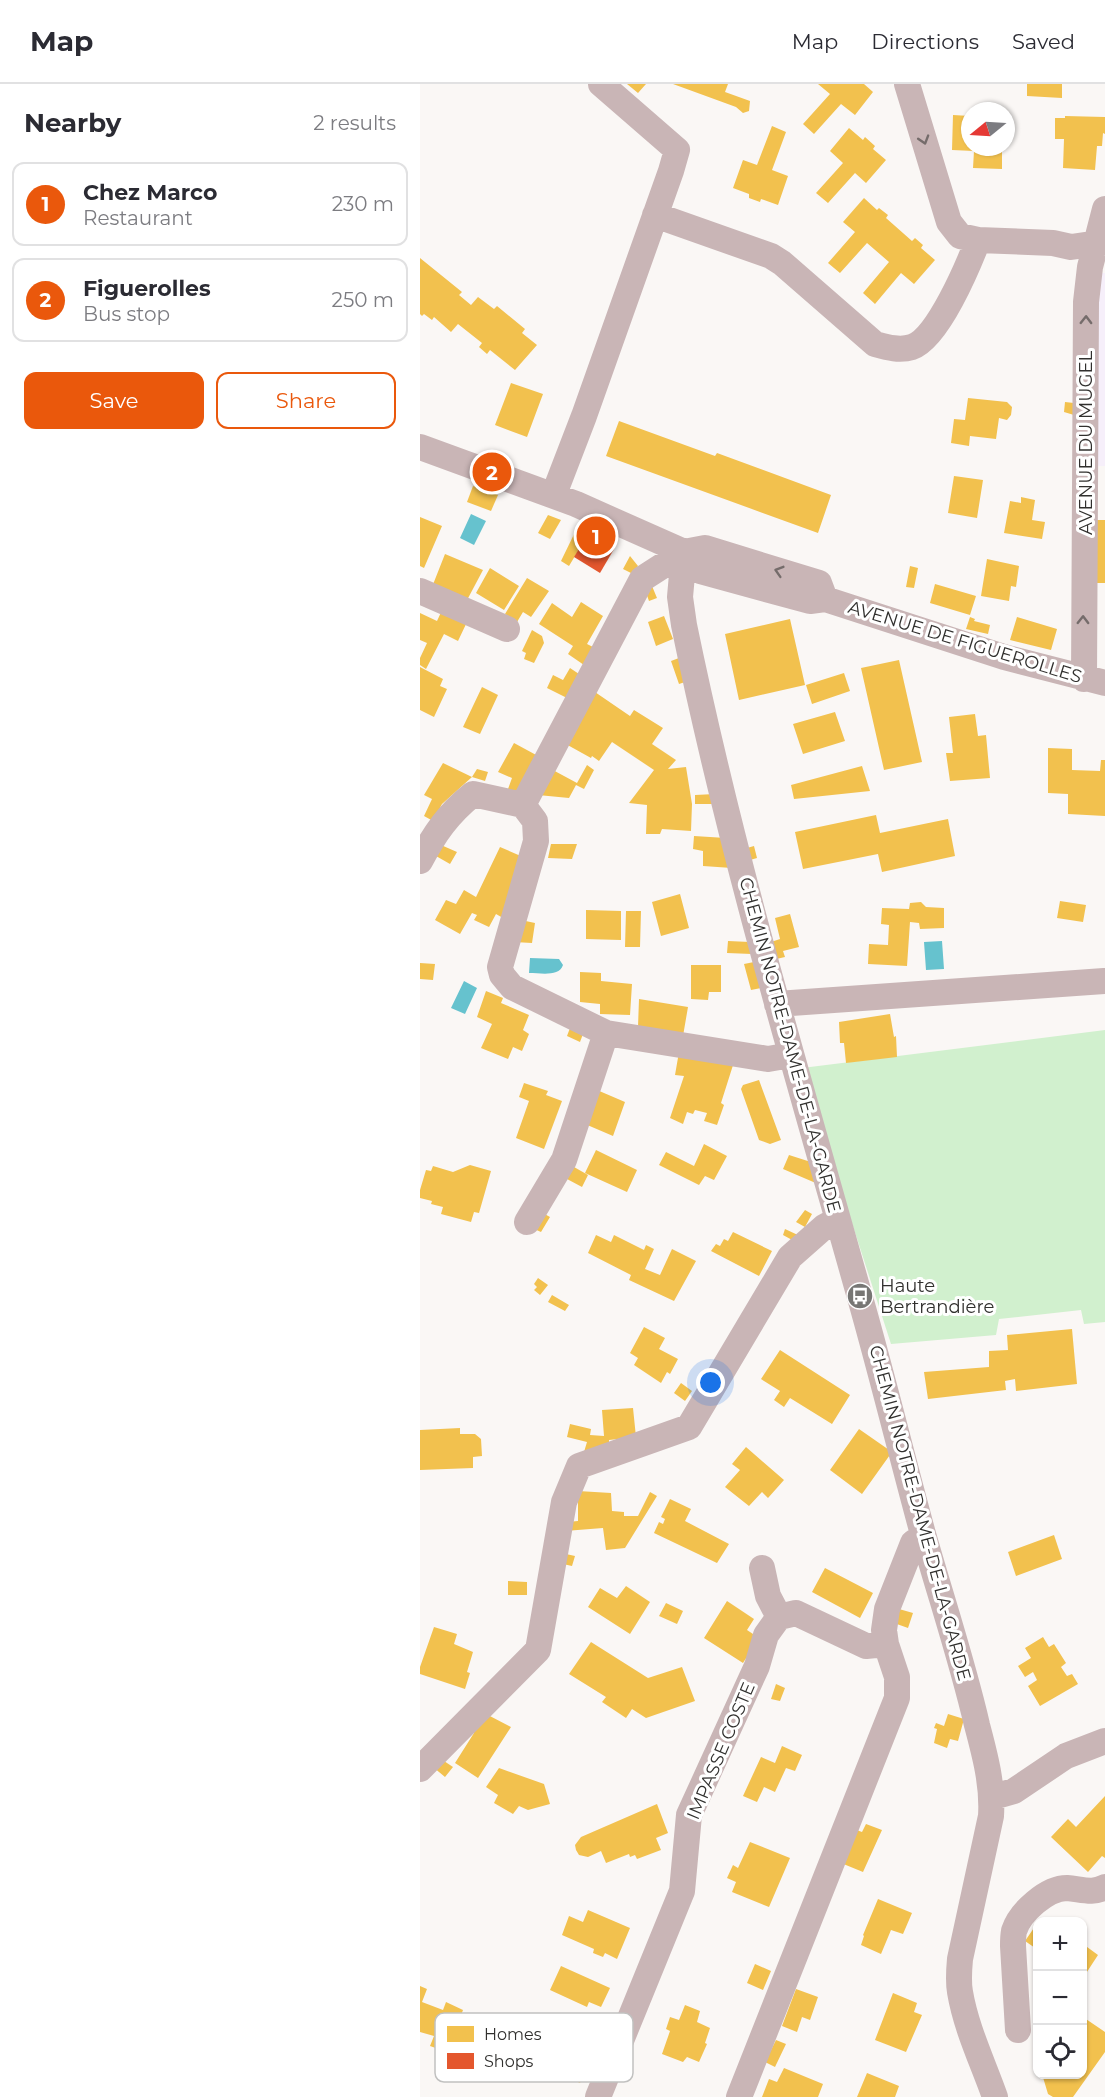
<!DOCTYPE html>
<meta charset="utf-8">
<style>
:root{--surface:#fff;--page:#f2f2f3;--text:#2b2b33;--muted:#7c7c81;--line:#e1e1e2;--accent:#ea580c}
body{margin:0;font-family:Montserrat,sans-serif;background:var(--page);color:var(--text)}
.controls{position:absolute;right:18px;bottom:18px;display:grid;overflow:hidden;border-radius:12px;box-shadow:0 2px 4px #0004}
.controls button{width:54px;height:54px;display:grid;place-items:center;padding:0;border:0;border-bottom:2px solid var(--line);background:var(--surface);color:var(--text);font:30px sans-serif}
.compass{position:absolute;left:541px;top:18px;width:54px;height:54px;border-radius:50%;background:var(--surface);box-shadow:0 2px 4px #0004;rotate:252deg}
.you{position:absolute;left:291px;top:1299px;width:21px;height:21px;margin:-15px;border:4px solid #fff;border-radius:50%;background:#1a73e8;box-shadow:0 0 0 9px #1a73e833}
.badge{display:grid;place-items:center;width:39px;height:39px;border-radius:50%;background:var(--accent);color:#fff;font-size:20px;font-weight:700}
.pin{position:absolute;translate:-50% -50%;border:3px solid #fff;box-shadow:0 2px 6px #0006}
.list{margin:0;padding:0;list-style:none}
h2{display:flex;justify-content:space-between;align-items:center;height:78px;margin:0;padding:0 24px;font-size:26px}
h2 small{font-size:20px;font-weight:400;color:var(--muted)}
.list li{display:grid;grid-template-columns:39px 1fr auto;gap:18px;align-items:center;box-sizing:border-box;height:84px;margin:0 12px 12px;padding:0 12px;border:2px solid var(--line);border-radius:12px}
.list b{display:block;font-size:22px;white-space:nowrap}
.list p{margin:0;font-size:20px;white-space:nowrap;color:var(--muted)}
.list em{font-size:20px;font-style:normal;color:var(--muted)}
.actions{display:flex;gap:12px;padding:18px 24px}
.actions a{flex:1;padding:14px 0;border:2px solid var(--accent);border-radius:12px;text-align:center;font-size:21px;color:var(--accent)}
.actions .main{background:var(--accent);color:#fff}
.icon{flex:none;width:33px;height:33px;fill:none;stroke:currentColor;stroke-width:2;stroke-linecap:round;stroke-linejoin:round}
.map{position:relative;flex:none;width:685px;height:2013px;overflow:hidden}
header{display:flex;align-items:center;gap:36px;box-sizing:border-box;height:84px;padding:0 30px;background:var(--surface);border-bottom:2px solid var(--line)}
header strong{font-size:28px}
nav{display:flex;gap:33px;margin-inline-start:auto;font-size:21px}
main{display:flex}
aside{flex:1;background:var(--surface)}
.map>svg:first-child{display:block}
.education{fill:#f6effa}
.green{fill:#d1f0ce}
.water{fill:#66c2ce}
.homes{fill:#f2c14e}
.shops{fill:#e4572e}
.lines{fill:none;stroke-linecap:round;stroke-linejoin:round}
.minor{stroke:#c9b5b6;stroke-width:26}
.oneway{stroke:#756c6b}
.labels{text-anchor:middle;stroke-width:6;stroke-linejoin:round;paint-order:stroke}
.street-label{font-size:18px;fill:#31302e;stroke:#fff}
.poi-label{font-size:18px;fill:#31302e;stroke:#fff;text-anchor:start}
.key{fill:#fff;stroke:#c1c1c0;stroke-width:1.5}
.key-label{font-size:16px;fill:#31302e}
</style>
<header>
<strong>Map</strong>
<nav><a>Map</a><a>Directions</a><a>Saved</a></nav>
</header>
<main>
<aside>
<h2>Nearby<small>2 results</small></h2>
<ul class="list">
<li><span class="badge">1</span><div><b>Chez Marco</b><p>Restaurant</p></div><em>230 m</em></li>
<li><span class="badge">2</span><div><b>Figuerolles</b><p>Bus stop</p></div><em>250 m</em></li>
</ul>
<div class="actions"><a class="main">Save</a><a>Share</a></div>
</aside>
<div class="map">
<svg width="685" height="2013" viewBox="0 0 685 2013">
<rect width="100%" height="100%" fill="#faf7f5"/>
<!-- education -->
<path class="education" d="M 679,189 L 685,189 L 685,382 L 675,382 Z"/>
<!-- green -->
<path class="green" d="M 685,946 L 685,1238 L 664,1240 L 661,1226 L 579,1235 L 576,1251 L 471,1260 L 382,984 Z"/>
<!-- water -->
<path class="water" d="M 51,430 L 66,437 L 54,461 L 40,454 Z
M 522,857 L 524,885 L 506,886 L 504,858 Z
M 110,874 L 139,875 L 143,881 C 139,893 121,889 109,889 Z
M 44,897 L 57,904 L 45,930 L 31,924 Z"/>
<!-- homes -->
<path class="homes" d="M 207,0 L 226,0 L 218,9 Z
M 253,0 L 308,0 L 305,8 L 330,17 L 329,27 L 323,29 L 316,23 Z
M 398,0 L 444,0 L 453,8 L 435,31 L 421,20 L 394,50 L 383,40 L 410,10 Z
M 607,0 L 642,0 L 642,14 L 607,12 Z
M 533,31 L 550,32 L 550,63 L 571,63 L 571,66 L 582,68 L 582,85 L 553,84 L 554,67 L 532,66 Z
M 645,32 L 685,33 L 685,50 L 683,49 L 682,62 L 677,62 L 675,86 L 643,84 L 644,55 L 635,55 L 635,34 L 645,34 Z
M 352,42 L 366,48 L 352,86 L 368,92 L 358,121 L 341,115 L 340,118 L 329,114 L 329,110 L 313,104 L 323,76 L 337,81 Z
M 429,44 L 443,56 L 445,53 L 455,62 L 453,65 L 466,76 L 446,99 L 435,89 L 408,119 L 396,109 L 423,79 L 410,67 Z
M 444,114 L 457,126 L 459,124 L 468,131 L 466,134 L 492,157 L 495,154 L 503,161 L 501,164 L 515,176 L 494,200 L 481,189 L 455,220 L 443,209 L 469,178 L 447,159 L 420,189 L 408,179 L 435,148 L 423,138 Z
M 0,174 L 42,208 L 39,211 L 51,221 L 58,213 L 74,225 L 77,222 L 105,245 L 102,249 L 117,261 L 95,286 L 70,266 L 67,270 L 59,263 L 62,259 L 38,240 L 31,248 L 14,233 L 12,236 L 4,230 L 2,232 L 0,230 Z
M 91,299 L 123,310 L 107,353 L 75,341 Z
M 548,314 L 587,318 L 592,323 L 591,331 L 587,336 L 579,334 L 576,355 L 550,352 L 549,362 L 531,359 L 534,335 L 545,336 Z
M 645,318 L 654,319 L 654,331 L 644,328 Z
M 199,337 L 295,372 L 297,369 L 411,411 L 398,449 L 186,372 Z
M 534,392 L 563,396 L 557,434 L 528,429 Z
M 53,402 L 78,411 L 71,427 L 47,418 Z
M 601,413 L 615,416 L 612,436 L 625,438 L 622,455 L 584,449 L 590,417 L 601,419 Z
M 128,431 L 141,436 L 130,455 L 118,449 Z
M 0,433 L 22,442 L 4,484 L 0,482 Z
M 675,436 L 685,436 L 685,499 L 673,499 Z
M 158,442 L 170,447 L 149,482 L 141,477 Z
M 25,470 L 63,486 L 46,518 L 12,503 Z
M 210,472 L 218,482 L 213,490 L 203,485 Z
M 567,475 L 599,482 L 596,503 L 591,502 L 589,517 L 561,512 Z
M 490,482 L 498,484 L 494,504 L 486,503 Z
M 70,484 L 99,502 L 84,526 L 56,509 Z
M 107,494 L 129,507 L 111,533 L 103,528 L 97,538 L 85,530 Z
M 515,500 L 556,512 L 550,531 L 510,519 Z
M 232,502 L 237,514 L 229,517 L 225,506 Z
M 161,518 L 183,532 L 167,560 L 173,563 L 164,581 L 148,570 L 153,562 L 119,540 L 132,519 L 152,533 Z
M 23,524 L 47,538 L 38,557 L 24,550 L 6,585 L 0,581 L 0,574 L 7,559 L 0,556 L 0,529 L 17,537 Z
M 244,532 L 253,555 L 236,562 L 228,538 Z
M 550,533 L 555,535 L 554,537 L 570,541 L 568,550 L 546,545 Z
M 597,533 L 637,545 L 631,566 L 590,556 Z
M 370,535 L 385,601 L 319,616 L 305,550 Z
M 112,546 L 122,552 L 124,559 L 114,579 L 104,575 L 106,569 L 102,567 Z
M 259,574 L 265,598 L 259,600 L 251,577 Z
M 479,576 L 502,678 L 464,686 L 441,584 Z
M 0,583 L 23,595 L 20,602 L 27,605 L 14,633 L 0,626 Z
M 150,584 L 159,590 L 147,614 L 127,604 L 133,591 L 143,596 Z
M 424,589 L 430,607 L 392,620 L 386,601 Z
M 62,603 L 78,611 L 60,650 L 43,643 Z
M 172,606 L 210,632 L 214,626 L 243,644 L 232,660 L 256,676 L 248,685 L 266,683 L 272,720 L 271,747 L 242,745 L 240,750 L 226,750 L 227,721 L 209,719 L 234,686 L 192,658 L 179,677 L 172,672 L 171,674 L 144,659 Z
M 415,628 L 425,657 L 383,670 L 373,640 Z
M 555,630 L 558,652 L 566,651 L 570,694 L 530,697 L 526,669 L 533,669 L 529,633 Z
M 94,659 L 118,672 L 99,708 L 88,705 L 92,694 L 78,688 Z
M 628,664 L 652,665 L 652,686 L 680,687 L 681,676 L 685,676 L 685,732 L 648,730 L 648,710 L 628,709 Z
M 23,679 L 52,693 L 22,720 L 13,737 L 4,732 L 12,715 L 4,711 Z
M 167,681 L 174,686 L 164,705 L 156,701 L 149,714 L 118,711 L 131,685 L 157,699 Z
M 442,682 L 450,707 L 374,715 L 371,701 Z
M 57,685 L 68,688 L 65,697 L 52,693 Z
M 295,710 L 298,720 L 275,720 L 275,711 Z
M 456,731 L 460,749 L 528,735 L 535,772 L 462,788 L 458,770 L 383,785 L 375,748 Z
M 274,752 L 306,754 L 312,784 L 283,782 L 283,767 L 273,765 Z
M 131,760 L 157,760 L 152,775 L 128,774 Z
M 21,761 L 37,768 L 30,780 L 16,772 Z
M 334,762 L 337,774 L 330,776 L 327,764 Z
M 80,763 L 103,773 L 83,834 L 76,830 L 69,843 L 54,836 L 57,831 L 52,829 L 40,850 L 15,836 L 26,816 L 36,820 L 44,806 L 56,813 Z
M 260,810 L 269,844 L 241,852 L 232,818 Z
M 640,817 L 666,821 L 663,838 L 637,834 Z
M 501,818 L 506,823 L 524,824 L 524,844 L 500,845 L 499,839 L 490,838 L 487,882 L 448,880 L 449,860 L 468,861 L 469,841 L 461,840 L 462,824 L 489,825 L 490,819 Z
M 166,826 L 201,827 L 201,856 L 166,855 Z
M 206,827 L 221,827 L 220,863 L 205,863 Z
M 370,830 L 379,863 L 363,867 L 365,873 L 352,876 L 348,859 L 360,855 L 355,834 Z
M 101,836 L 115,839 L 112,859 L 94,858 Z
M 308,857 L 330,858 L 332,870 L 307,869 Z
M 334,878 L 341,904 L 331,906 L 324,880 Z
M 0,879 L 15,880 L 13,896 L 0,895 Z
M 271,881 L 301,881 L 301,908 L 289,908 L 288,916 L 271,915 Z
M 160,888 L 181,889 L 181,897 L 212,900 L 210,931 L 180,930 L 180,920 L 160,918 Z
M 66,907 L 83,914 L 81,919 L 109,931 L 103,946 L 109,950 L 102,967 L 93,963 L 88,975 L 61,964 L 72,940 L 57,933 Z
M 219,915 L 268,923 L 263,952 L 218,943 Z
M 470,930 L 474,953 L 476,952 L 477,973 L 426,979 L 424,959 L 420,959 L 419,938 Z
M 150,944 L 163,950 L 160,958 L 147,952 Z
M 259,968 L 314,978 L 301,1019 L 304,1021 L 297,1041 L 284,1037 L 287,1029 L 275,1026 L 273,1030 L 267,1028 L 263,1040 L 250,1034 L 264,992 L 255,991 Z
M 339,996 L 361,1056 L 350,1060 L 339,1056 L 321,1005 L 323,1001 Z
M 104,999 L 128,1007 L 126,1011 L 142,1017 L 124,1065 L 96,1054 L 109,1017 L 99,1013 Z
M 177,1006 L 205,1018 L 193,1052 L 165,1040 Z
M 284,1060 L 307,1072 L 294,1096 L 285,1092 L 279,1101 L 239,1081 L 246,1068 L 274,1082 Z
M 176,1066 L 217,1086 L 207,1108 L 165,1089 Z
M 369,1071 L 394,1079 L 398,1100 L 363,1085 Z
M 50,1081 L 71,1087 L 59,1129 L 54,1128 L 51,1138 L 21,1130 L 23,1123 L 11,1120 L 12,1117 L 0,1114 L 0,1106 L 6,1086 L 11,1087 L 13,1082 L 33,1088 Z
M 154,1083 L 168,1091 L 162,1103 L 147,1095 Z
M 385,1126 L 392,1130 L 385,1143 L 376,1138 Z
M 121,1128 L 130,1133 L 121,1148 L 112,1144 Z
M 365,1145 L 380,1152 L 374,1157 L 363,1151 Z
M 313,1148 L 352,1167 L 339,1192 L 291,1167 L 296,1160 L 300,1162 L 304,1155 L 308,1157 Z
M 176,1151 L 191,1158 L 194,1151 L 224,1166 L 226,1161 L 234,1165 L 225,1185 L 240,1191 L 252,1165 L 276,1177 L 254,1217 L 209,1196 L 211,1191 L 168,1169 Z
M 118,1194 L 128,1201 L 120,1211 L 114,1206 L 117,1203 L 114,1200 Z
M 132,1211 L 149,1221 L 145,1227 L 128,1218 Z
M 224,1243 L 245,1254 L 239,1265 L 258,1275 L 250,1290 L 247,1288 L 241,1299 L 214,1281 L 218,1274 L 210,1269 Z
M 652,1245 L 657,1300 L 596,1307 L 595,1295 L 585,1297 L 586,1306 L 508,1315 L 504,1288 L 569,1283 L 569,1267 L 588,1266 L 587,1251 Z
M 360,1266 L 430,1311 L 412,1340 L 370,1314 L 364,1323 L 354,1316 L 360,1307 L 341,1295 Z
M 261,1299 L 272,1307 L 265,1317 L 254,1309 Z
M 213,1324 L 216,1353 L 189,1356 L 189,1363 L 164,1368 L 167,1358 L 147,1353 L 150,1340 L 171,1345 L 170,1351 L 184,1352 L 182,1326 Z
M 40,1344 L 40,1350 L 55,1350 L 61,1355 L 62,1372 L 53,1373 L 53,1384 L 0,1386 L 0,1346 Z
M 439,1345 L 472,1368 L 442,1410 L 410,1386 Z
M 326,1363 L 364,1396 L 348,1414 L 342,1408 L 329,1422 L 305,1403 L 320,1386 L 312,1380 Z
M 158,1407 L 191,1409 L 192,1427 L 204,1428 L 204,1432 L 218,1432 L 230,1408 L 237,1412 L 205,1464 L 186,1466 L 183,1444 L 145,1447 L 147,1438 L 158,1437 Z
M 250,1415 L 271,1425 L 265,1437 L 309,1460 L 297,1479 L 234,1449 L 239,1438 L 243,1440 L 245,1435 L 241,1433 Z
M 634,1451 L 642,1475 L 596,1492 L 588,1468 Z
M 146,1470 L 155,1472 L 152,1482 L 143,1480 Z
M 405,1484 L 453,1509 L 440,1534 L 392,1508 Z
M 88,1497 L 107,1498 L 107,1511 L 88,1511 Z
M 206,1502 L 230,1518 L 210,1550 L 168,1523 L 180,1504 L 197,1514 Z
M 307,1517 L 334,1535 L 327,1546 L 339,1554 L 323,1579 L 284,1554 Z
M 246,1519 L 263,1527 L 257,1540 L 239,1532 Z
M 479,1525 L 493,1529 L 488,1544 L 474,1539 Z
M 14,1543 L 37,1550 L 34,1560 L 53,1568 L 47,1588 L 50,1589 L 45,1605 L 0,1590 L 0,1583 Z
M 623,1553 L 629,1563 L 634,1560 L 646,1579 L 641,1583 L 647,1592 L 652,1590 L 658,1600 L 620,1622 L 608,1602 L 617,1596 L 613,1588 L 605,1593 L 598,1582 L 611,1574 L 605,1564 Z
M 171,1558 L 228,1594 L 262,1583 L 275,1617 L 226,1634 L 212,1625 L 206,1634 L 182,1618 L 186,1613 L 149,1590 Z
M 356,1600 L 365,1604 L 360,1617 L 351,1615 Z
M 66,1630 L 91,1643 L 58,1694 L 35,1679 L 54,1649 L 49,1647 Z
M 528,1630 L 544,1635 L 538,1657 L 530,1655 L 527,1664 L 514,1659 L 517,1645 L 514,1644 L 516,1639 L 524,1642 Z
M 362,1662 L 382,1671 L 375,1687 L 366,1684 L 355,1708 L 344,1703 L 337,1718 L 323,1712 L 341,1673 L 355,1679 Z
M 21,1675 L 33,1683 L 25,1693 L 13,1683 Z
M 79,1684 L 124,1700 L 130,1720 L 108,1726 L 99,1722 L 93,1730 L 74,1719 L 78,1711 L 66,1703 Z
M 685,1712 L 685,1774 L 682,1772 L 668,1788 L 631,1753 L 648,1735 L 656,1743 Z
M 237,1720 L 248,1749 L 236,1754 L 241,1766 L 217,1775 L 215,1771 L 210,1773 L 209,1770 L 186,1779 L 181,1767 L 168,1773 L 159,1771 L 156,1766 L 155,1761 L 161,1753 Z
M 446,1740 L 462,1746 L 443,1788 L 421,1779 L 434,1745 L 442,1748 Z
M 330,1758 L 370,1774 L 349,1823 L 312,1808 L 316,1798 L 307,1794 L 313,1781 L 318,1784 Z
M 458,1815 L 492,1829 L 483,1850 L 471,1846 L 461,1870 L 441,1861 L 444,1852 L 443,1851 Z
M 168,1826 L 210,1844 L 197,1875 L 185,1869 L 183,1873 L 173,1869 L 174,1865 L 142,1851 L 149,1832 L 163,1838 Z
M 618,1838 L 618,1866 L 605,1857 Z
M 663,1860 L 678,1871 L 663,1894 Z
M 335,1880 L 351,1887 L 343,1906 L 327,1899 Z
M 141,1882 L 190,1904 L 181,1923 L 169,1918 L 167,1923 L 130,1906 Z
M 0,1902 L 7,1905 L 2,1918 L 23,1926 L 26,1918 L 43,1926 L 27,1968 L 10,1962 L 14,1952 L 0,1948 Z
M 376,1905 L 398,1913 L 390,1936 L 382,1933 L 377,1948 L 362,1942 Z
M 473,1909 L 497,1919 L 494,1928 L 502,1931 L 486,1968 L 455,1956 Z
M 265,1921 L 280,1927 L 277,1938 L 290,1944 L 285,1959 L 287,1960 L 279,1978 L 267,1973 L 263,1978 L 242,1970 L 250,1947 L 246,1945 L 250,1933 L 259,1936 Z
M 663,1933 L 685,1948 L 685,1968 L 653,2013 L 633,2013 L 628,2010 L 622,1990 L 663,1990 Z
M 124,1940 L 176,1963 L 160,1999 L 108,1975 Z
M 356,1956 L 366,1960 L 355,1983 L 345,1978 Z
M 364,1984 L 403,2000 L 398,2013 L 342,2013 L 349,1995 L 357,1998 Z
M 447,1989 L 479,2002 L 475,2013 L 437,2013 Z"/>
<!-- shops -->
<path class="shops" d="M 170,447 L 197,460 L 180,489 L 154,473 Z"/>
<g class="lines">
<!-- minor -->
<path class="minor" d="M 487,0 L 529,138 L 540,152 L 558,156 L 633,159 L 651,163 L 685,158
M 235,131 L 351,172 L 362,179 L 455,260 C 466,263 479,267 492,263 C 518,254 548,182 558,156
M 0,363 L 156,420 L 264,468 L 280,487 L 390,517 L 405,515 L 584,573 L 685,599
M 134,410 L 164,332 L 251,87 L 257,66 L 181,0
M 264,468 L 260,513 L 264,541 C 311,770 378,993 441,1217 C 463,1295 482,1373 503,1450 C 521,1514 542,1576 557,1641 C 565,1671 573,1701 571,1732 L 540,1875 C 539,1886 538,1897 540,1908 C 546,1944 563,1979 575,2013
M 0,507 L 87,545
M 664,595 L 666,218 L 670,183 L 685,125
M 0,777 C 15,749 28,730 53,710 L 103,721
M 357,920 L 684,897
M 371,971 L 348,975 L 186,949 L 92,903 L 82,891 L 80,883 L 116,757 L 115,737 L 103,721 L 222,495 L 264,468 L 285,464 L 399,499 L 405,515
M 107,1138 L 144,1076 L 186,949
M 342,1484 L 348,1512 L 359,1533
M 0,1685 L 118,1566 L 144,1418 L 159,1382 L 269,1343 L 370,1173 L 404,1143 L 417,1136
M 573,1713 L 594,1707 L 646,1672 L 685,1657
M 598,1946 L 593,1862 C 593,1857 593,1852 594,1847 C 600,1828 627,1804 647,1804 C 661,1805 673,1810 685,1803
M 178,2013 L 262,1807 L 269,1731 L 337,1582 L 346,1551 L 359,1533 L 376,1529 L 446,1562 L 466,1560
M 319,2013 L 477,1614 L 477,1593 L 466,1560 L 464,1546 L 467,1525 L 493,1459 L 503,1452"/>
</g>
<!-- one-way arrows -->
<defs><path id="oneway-chevron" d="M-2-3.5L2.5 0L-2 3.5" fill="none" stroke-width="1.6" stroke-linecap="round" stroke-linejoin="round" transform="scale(1.5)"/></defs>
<g class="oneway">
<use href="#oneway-chevron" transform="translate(504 56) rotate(73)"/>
<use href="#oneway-chevron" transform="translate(666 236) rotate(-89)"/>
<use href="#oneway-chevron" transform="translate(359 487) rotate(-163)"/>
<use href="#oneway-chevron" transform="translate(663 536) rotate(-89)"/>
</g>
<!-- icons -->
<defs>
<symbol id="bus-disc" viewBox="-11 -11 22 22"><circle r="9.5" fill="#777674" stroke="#fff"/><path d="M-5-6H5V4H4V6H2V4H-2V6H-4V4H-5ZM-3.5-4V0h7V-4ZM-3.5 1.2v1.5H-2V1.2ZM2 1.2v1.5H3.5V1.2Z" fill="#fff"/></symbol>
</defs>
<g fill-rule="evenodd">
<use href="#bus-disc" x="425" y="1197" width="30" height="30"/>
</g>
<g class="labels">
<!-- street labels -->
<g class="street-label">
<text transform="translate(666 359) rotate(-90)" y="6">AVENUE DU MUGEL</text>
<text transform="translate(545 558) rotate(17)" y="6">AVENUE DE FIGUEROLLES</text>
<text transform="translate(370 961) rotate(75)" y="6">CHEMIN NOTRE-DAME-DE-LA-GARDE</text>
<text transform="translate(500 1429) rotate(75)" y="6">CHEMIN NOTRE-DAME-DE-LA-GARDE</text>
<text transform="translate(301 1667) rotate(-67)" y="6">IMPASSE COSTE</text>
</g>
<!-- poi labels -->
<g class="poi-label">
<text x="460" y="1208">Haute<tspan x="460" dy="21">Bertrandière</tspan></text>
</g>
</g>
<!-- legend -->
<rect x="15" y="1929" width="198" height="69" rx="9" class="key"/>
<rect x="27" y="1942" width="27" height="16" fill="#f2c14e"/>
<rect x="27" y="1969" width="27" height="16" fill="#e4572e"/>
<g class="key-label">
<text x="64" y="1956">Homes</text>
<text x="64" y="1983">Shops</text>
</g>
</svg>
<div class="controls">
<button>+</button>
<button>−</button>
<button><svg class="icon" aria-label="locate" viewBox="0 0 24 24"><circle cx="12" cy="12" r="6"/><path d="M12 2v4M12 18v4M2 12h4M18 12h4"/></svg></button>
</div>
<svg class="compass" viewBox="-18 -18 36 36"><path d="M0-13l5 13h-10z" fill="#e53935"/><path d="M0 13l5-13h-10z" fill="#7c7c81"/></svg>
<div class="you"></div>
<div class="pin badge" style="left:176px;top:452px">1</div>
<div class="pin badge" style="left:72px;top:388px">2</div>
</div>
</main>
